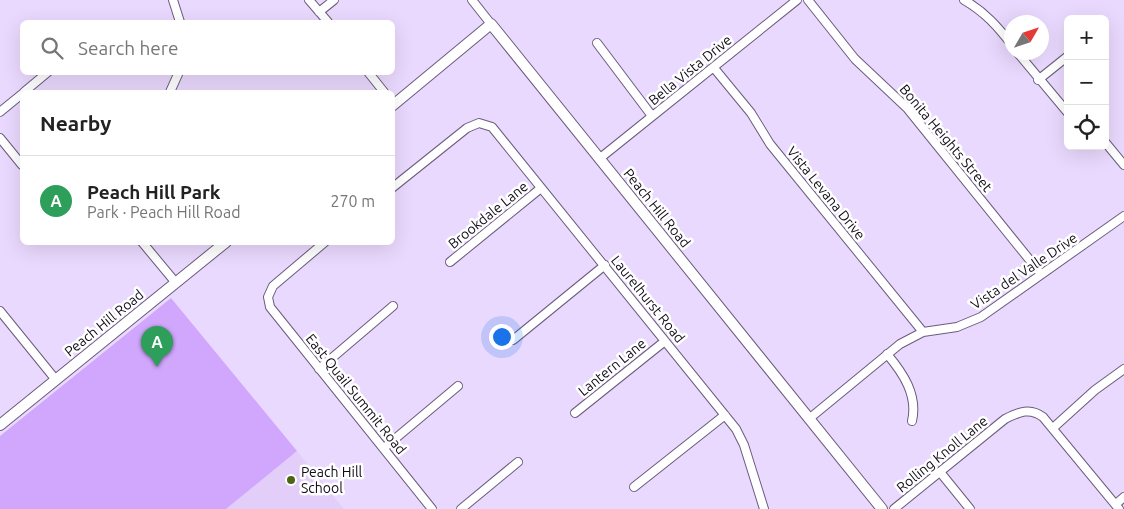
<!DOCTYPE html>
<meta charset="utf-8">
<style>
:root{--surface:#fff;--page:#f2f2f2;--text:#222;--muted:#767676;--line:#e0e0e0;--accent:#7c3aed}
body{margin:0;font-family:Ubuntu,sans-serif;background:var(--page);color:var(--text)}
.controls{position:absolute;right:15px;top:15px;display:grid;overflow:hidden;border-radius:8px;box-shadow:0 5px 20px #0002}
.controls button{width:45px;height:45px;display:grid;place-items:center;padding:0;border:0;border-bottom:1px solid var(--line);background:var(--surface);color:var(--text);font:25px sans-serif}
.compass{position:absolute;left:1004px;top:15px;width:45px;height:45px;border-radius:50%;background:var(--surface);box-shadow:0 5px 20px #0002;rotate:51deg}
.you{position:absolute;left:501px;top:336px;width:18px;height:18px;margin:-12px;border:4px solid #fff;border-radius:50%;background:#1a73e8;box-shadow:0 0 0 8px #1a73e833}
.badge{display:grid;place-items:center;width:32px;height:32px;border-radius:50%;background:var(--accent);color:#fff;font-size:16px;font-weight:700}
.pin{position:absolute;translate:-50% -41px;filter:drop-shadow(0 1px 2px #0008)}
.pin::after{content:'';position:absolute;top:26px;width:18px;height:15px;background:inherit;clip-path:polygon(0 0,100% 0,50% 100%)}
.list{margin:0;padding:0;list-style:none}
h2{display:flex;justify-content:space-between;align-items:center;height:65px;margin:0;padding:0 20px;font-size:21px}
h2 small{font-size:16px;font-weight:400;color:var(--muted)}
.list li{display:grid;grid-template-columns:32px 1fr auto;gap:15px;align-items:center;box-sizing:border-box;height:90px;padding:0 20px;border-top:1px solid var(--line)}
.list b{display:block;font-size:19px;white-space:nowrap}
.list p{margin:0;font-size:16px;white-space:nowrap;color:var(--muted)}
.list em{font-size:16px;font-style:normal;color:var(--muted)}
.icon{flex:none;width:28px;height:28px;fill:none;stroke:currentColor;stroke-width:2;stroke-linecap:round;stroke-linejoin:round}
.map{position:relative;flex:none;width:1124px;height:509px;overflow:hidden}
.search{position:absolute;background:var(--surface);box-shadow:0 5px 20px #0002;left:20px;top:20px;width:375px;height:55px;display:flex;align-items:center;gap:12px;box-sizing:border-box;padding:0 18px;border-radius:8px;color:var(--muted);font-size:19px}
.panel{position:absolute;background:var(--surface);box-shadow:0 5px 20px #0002;left:20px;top:90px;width:375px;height:155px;border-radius:8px}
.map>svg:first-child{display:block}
.built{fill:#e3cefa}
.green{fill:#d1a7fd}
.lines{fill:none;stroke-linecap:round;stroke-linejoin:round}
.minor-casing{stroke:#6b5c7c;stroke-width:10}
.tertiary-casing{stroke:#6b5c7c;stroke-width:12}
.minor{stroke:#fff;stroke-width:8}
.tertiary{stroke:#fff;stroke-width:10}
.poi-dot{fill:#4b6415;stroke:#fff;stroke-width:2}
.labels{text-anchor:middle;stroke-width:5;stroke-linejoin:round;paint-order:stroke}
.street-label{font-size:14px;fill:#110b17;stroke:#fff}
.poi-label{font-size:14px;fill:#110b17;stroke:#fff;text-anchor:start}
</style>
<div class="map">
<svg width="1124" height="509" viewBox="0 0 1124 509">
<rect width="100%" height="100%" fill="#ead9fe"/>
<!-- built -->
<path class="built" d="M 297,451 L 344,509 L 226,509 Z"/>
<!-- green -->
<path class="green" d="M 171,298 L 297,451 L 226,509 L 0,509 L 0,436 Z"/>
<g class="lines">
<defs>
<path id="minor" d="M 173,0 L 180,22
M 309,0 L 328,22
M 472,0 L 491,24
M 808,0 L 855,59 L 907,108 L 1041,274
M 964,0 C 985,12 998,27 1012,45
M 319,12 L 334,0
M 597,43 L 652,116
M 1017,52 L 1068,113
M 714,68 L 751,113 L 770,144 L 923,332
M 368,72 L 384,92
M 1038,80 L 1068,56
M 24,92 L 48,72
M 170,92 L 179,72
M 0,112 L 22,94
M 0,138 L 22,165
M 1105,142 L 1124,165
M 599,159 L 797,0
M 392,188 L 467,128 L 479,123 L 492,127 L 736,429 L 744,445 L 764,509
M 142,242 L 176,283
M 325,242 L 273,286 L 268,297 L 270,307 L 432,509
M 450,262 L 541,188
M 0,311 L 56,380
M 513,340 L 605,265
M 887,354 C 903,373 918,395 912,421
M 319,369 L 393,306
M 575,413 L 665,341
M 810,418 L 900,344 L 923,332 L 957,327 L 981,317 L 1124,216
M 1053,428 L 1095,390 L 1124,369
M 384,448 L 458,386
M 940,472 L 970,509
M 634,487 L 725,415
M 1116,504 L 1124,497
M 461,509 L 518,462
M 894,509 L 1005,419 C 1019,412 1030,407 1043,417 L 1119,509"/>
<path id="tertiary" d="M 392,106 L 491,24 L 882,509
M 0,425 L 226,242"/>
</defs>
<!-- minor casing -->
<use href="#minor" class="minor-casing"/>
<!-- tertiary casing -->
<use href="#tertiary" class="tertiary-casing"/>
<!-- minor -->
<use href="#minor" class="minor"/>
<!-- tertiary -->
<use href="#tertiary" class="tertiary"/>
</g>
<!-- markers -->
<circle class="poi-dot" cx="291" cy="480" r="5"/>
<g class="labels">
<!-- street labels -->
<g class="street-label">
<text transform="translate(690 70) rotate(-39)" y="5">Bella Vista Drive</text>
<text transform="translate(946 138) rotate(50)" y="5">Bonita Heights Street</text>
<text transform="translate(826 193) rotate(51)" y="5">Vista Levana Drive</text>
<text transform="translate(657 208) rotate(51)" y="5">Peach Hill Road</text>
<text transform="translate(488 215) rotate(-39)" y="5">Brookdale Lane</text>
<text transform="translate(1024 271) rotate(-34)" y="5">Vista del Valle Drive</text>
<text transform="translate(648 299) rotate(51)" y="5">Laurelhurst Road</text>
<text transform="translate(104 323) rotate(-39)" y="5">Peach Hill Road</text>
<text transform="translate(612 367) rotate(-39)" y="5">Lantern Lane</text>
<text transform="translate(356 394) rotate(51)" y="5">East Quail Summit Road</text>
<text transform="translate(942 454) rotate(-39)" y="5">Rolling Knoll Lane</text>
</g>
<!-- poi labels -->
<g class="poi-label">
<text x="301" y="477">Peach Hill<tspan x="301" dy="16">School</tspan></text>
</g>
</g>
</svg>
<div class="controls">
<button>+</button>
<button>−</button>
<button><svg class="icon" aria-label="locate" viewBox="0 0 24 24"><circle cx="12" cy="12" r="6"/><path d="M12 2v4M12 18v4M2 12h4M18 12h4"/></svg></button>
</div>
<svg class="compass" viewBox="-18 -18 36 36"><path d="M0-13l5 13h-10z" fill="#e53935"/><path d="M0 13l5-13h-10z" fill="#767676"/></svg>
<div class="you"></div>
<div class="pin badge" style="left:157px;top:367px;background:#2e9e5b">A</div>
<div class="search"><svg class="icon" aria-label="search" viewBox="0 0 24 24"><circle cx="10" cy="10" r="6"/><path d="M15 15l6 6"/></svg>Search here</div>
<section class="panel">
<h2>Nearby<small></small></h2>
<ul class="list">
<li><span class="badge" style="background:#2e9e5b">A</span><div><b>Peach Hill Park</b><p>Park · Peach Hill Road</p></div><em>270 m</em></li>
</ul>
</section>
</div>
